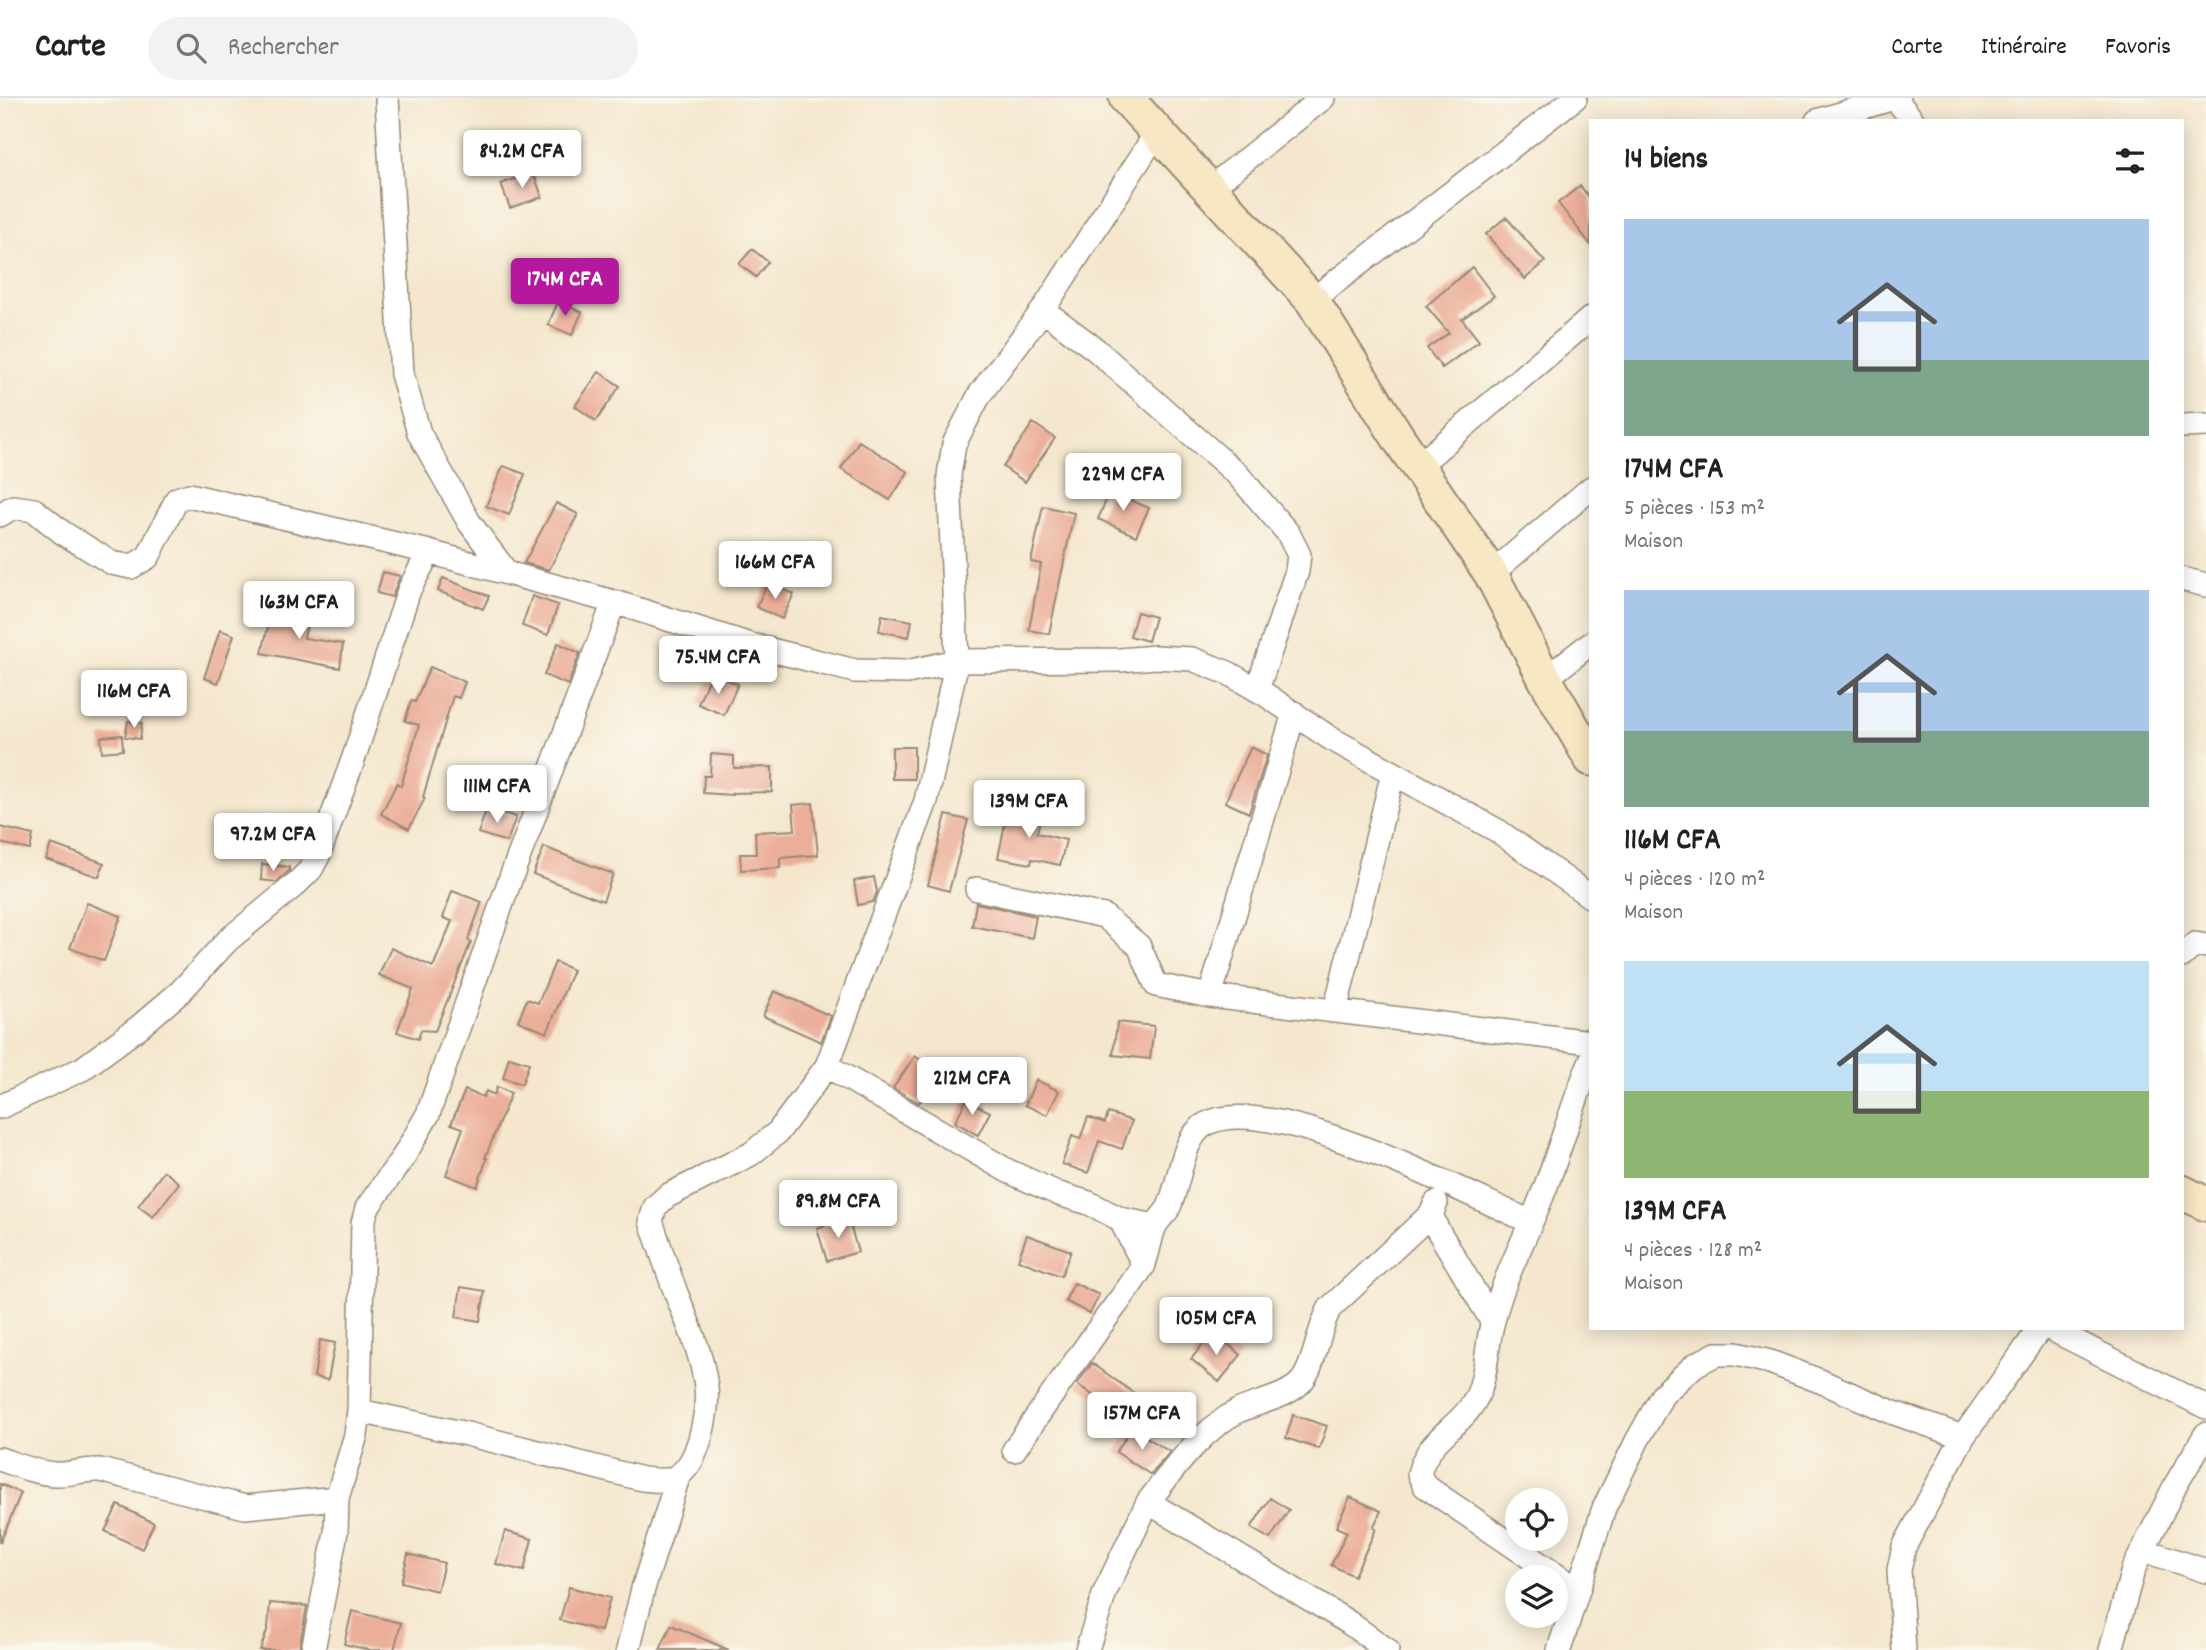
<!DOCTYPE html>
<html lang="fr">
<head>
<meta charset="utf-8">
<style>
	body { margin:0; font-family:Dekko,sans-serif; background:#f2f2f2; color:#222; height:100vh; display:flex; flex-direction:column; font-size:26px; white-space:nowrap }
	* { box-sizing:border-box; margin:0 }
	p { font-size:23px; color:#767676 }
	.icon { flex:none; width:38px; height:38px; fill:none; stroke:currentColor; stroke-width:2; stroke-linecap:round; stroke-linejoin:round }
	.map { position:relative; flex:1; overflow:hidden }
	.side { position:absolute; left:1589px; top:21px; width:595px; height:1211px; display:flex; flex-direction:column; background:#fff; border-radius:0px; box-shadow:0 4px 18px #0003 }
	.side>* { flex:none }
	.tools { position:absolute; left:1505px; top:1390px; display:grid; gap:14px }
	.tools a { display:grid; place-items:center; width:63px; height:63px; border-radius:50%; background:#fff; box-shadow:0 4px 18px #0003; font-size:35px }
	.price { position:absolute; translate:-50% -60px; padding:0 16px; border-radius:7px; background:#fff; color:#222; font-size:23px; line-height:46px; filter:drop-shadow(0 2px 4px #0008) }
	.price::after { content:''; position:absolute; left:50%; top:42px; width:21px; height:16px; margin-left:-10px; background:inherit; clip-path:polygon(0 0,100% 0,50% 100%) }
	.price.active { background:#b5179e; color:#fff }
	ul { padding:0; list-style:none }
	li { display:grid; align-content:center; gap:14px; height:371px; padding:0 35px }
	li span { display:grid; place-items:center; height:217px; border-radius:0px; color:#555 }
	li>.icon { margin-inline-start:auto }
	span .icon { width:126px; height:126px; fill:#fffc; stroke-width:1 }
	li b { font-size:30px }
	h2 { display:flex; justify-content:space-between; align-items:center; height:84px; padding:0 35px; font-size:30px }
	header { display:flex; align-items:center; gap:42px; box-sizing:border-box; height:98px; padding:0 35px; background:#fff; border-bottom:2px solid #e0e0e0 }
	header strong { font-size:33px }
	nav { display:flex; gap:38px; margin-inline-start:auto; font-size:24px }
	.search { width:490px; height:63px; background:#f2f2f2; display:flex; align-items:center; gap:18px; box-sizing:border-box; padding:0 24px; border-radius:38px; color:#767676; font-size:26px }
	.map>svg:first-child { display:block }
</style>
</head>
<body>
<header>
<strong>Carte</strong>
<div class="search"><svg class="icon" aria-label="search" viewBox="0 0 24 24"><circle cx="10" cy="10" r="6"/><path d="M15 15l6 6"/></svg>Rechercher</div>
<nav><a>Carte</a><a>Itinéraire</a><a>Favoris</a></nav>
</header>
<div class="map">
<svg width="2206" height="1552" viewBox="0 0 2206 1552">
	<rect width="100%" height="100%" fill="#fbf7ec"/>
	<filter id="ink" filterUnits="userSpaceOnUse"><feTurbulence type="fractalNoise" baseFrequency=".0143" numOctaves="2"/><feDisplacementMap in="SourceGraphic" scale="14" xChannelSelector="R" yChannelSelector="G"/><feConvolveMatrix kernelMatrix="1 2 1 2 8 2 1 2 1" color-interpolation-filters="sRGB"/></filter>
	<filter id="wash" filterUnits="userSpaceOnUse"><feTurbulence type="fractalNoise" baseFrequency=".00686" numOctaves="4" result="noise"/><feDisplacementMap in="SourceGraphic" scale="28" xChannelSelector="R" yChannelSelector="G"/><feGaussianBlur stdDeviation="1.57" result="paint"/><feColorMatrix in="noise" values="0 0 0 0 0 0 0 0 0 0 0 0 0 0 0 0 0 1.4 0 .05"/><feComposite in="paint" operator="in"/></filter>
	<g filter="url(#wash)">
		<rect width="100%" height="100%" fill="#f4e7ce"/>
		<g id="blocks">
			<!-- building -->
			<path fill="#ebae99" d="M533 74 542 99 510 110 501 86Z
				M1580 88 1591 101V147L1558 105Z
				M1506 119 1545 164 1525 181 1486 136Z
				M752 151 768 164 756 179 739 166Z
				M1472 169 1494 198 1462 221 1479 243 1442 270 1427 250 1449 235 1426 208Z
				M558 204 582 214 572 237 548 227Z
				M599 274 620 288 596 323 575 308Z
				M1033 325 1055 340 1025 384 1003 369Z
				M859 343 908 374 890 402 841 371Z
				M503 368 525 376 509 417 486 408Z
				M1110 393 1149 410 1136 438 1098 421Z
				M556 405 578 416 549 472 524 465Z
				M1043 408 1074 415 1049 536 1029 532 1041 466 1031 464Z
				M383 474 400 478 392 499 377 495Z
				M443 480 489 498 483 511 438 493Z
				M768 485 794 496 782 521 756 509Z
				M532 498 558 507 548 537 522 528Z
				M284 504 298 507 296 519 308 522 304 540 343 546 340 570 262 555 270 520 281 519Z
				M1137 514 1155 519 1148 543 1130 538Z
				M882 517 912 523 909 539 879 533Z
				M220 532 234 537 218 585 204 580Z
				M558 545 580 555 568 587 544 577Z
				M430 569 465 584 459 600 453 598 423 699 425 700 409 731 381 716 397 685 401 688 419 627 405 623 411 603 415 604Z
				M723 580 738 586 724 617 698 606 708 582 720 587Z
				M128 623 142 625 140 641 125 639Z
				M122 637 123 652 102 654 101 639Z
				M892 649H914V681H892Z
				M1251 649 1267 657 1249 715 1225 704Z
				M711 656 734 658V670L772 669V694L732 695V697L703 695 704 678H710Z
				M813 705 818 757 780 760V770L741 772 740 756H756L755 734 795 732 793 707Z
				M487 710 516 719 507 744 478 735Z
				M1008 711 1041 717 1037 735 1066 742 1060 767 1032 761 1031 766 998 760Z
				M946 717 968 722 949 793 928 787Z
				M0 729 33 737 30 752 0 745Z
				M51 746 104 765 99 779 46 761Z
				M544 749 613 776 603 803 533 776Z
				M262 766 289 769V773L277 784 261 782Z
				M874 779 877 794 873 804 858 807 854 783Z
				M452 793 482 804 468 842 471 844 435 933 421 932 418 941 397 934 413 891 379 877 391 850 433 869 452 823 443 820Z
				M87 805 121 818 104 863 70 850Z
				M976 805 1036 818 1032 840 972 828Z
				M555 864 573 872 547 935 518 923 527 901 538 905Z
				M774 893 831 918 821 944 763 918Z
				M1117 924 1154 928 1150 961 1113 957Z
				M915 958 940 976 919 1005 893 990Z
				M509 959 529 965 522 986 503 980Z
				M1036 982 1059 993 1047 1017 1025 1007Z
				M497 989 511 995 485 1060H487L477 1089 446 1077 463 1030 451 1026 465 992 483 999 486 993 494 997Z
				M966 1002 990 1014 978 1037 955 1024Z
				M1108 1015 1132 1023 1122 1051 1099 1043 1088 1075 1062 1066 1072 1038 1080 1041 1088 1019 1105 1025Z
				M164 1073 179 1085 153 1119 138 1108Z
				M848 1120 858 1154 827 1163 817 1130Z
				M1027 1137 1071 1153 1061 1178 1018 1162Z
				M1074 1185 1099 1197 1090 1216 1065 1203Z
				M461 1189 485 1193 480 1223 456 1219Z
				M1213 1234 1241 1257 1219 1284 1191 1261Z
				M320 1242 335 1245 328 1282 314 1279Z
				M1092 1265 1143 1302 1128 1322 1077 1286Z
				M1293 1317 1327 1328 1319 1351 1286 1340Z
				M1132 1330 1170 1354 1151 1377 1116 1354Z
				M0 1386 21 1395 0 1445Z
				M1350 1399 1381 1413 1373 1430 1376 1431 1354 1478 1331 1467 1347 1434 1336 1429Z
				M1270 1400 1289 1412 1270 1441 1251 1430Z
				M118 1407 154 1425 142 1451 105 1433Z
				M505 1433 532 1441 524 1473 496 1466Z
				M408 1456 444 1465 437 1493 401 1484Z
				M569 1489 610 1500 601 1533 560 1522Z
				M270 1505 307 1508 299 1552H260L268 1530Z
				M352 1513 401 1525 394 1552H369L344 1546Z
				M671 1527 729 1552H660Z"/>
		</g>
	</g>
	<g filter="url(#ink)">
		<use href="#blocks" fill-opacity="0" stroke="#988876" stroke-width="2"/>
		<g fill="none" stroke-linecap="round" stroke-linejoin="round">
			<!-- street casing -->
			<g stroke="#988876" stroke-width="26">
				<path id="street" d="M387 0 402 276 419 335 469 424 507 475
					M1895 0 1913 23
					M1817 23 1894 0
					M1209 91 1323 0
					M1312 202 1575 0
					M1043 212 1095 251 1238 377 1288 435 1299 457 1297 473 1257 592
					M2182 328 2206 327
					M1418 368 1591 220
					M0 417 13 409 34 412 63 435 112 465 131 469 148 459 177 401 189 397 429 454 614 504 747 546 855 573 907 574 957 563 1120 562 1155 559 1192 561 1228 575 1263 595 1330 640 1498 733 1591 799
					M1491 476 1591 390
					M2182 481 2206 487
					M1545 581 1591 545
					M977 791 1104 818 1139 848 1156 887 1210 898 1591 944
					M2182 858 2195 846 2206 848
					M1210 898 1294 615
					M1335 913 1393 675
					M0 1009 82 971 139 929 180 894 228 842 295 787 311 771 318 758 353 662 409 492 429 454
					M1436 1105 1431 1116 1436 1129 1492 1223
					M1120 1121 1144 1167
					M1155 1128 1120 1121 1089 1105 1059 1096 1008 1073 827 968 926 703 957 563 949 378 954 346 980 296 1043 212 1157 34
					M2049 1230 2206 1309
					M359 1313 467 1336 642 1381C655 1382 668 1385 679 1377 701 1361 710 1307 705 1282 700 1251 687 1223 676 1195 667 1171 659 1147 651 1123L655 1109 667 1098 751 1056 778 1034 827 968
					M1014 1352C1042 1311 1071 1270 1099 1230 1113 1210 1130 1190 1142 1169 1149 1157 1149 1141 1155 1128 1158 1122 1164 1117 1168 1111 1180 1087 1181 1039 1206 1026 1268 992 1467 1096 1531 1124
					M0 1361C17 1367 36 1375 55 1376 70 1377 84 1371 100 1372L245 1409 337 1400
					M2143 1452 2206 1473
					M1578 1492 1425 1388 1419 1376C1429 1336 1464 1329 1478 1296 1488 1272 1486 1247 1493 1223 1503 1181 1524 1143 1540 1103 1559 1057 1571 1009 1591 962
					M313 1552 336 1434 337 1400 356 1337 359 1313 363 1125 367 1110 404 1058 428 1016 510 782 614 504
					M628 1552 643 1491 678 1379
					M1087 1552 1105 1494 1148 1404
					M1387 1552 1348 1524 1148 1404C1173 1372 1201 1332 1238 1313 1257 1304 1286 1300 1301 1284 1315 1269 1318 1230 1330 1210L1431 1116
					M1559 1552 1604 1410 1637 1343 1663 1296 1695 1267 1716 1256H1736L1770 1264 1820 1283 1894 1315 1963 1339
					M1904 1552 1899 1472 1904 1449 1963 1339 2040 1230
					M2111 1552 2133 1472 2176 1386 2206 1336"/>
			</g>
			<!-- secondary casing -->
			<g stroke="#988876" stroke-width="37">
				<path id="secondary" d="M1126 0 1312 202 1399 341 1491 476 1545 581 1591 661
					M2182 1094 2206 1106"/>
			</g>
			<!-- street -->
			<use href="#street" stroke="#fff" stroke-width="23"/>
			<!-- secondary -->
			<use href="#secondary" stroke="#f8e7c3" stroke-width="33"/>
		</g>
	</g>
</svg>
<div class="tools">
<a><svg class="icon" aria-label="locate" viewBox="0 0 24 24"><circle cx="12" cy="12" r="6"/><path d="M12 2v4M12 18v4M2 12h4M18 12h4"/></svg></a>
<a><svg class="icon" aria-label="layers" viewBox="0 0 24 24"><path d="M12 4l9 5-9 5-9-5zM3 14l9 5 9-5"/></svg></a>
</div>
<b class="price" style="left:522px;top:92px">84.2M CFA</b>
<b class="price active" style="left:565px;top:220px">174M CFA</b>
<b class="price" style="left:1123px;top:415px">229M CFA</b>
<b class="price" style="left:775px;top:503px">166M CFA</b>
<b class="price" style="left:299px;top:543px">163M CFA</b>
<b class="price" style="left:718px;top:598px">75.4M CFA</b>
<b class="price" style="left:134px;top:632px">116M CFA</b>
<b class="price" style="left:497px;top:727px">111M CFA</b>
<b class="price" style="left:1029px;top:742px">139M CFA</b>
<b class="price" style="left:273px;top:775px">97.2M CFA</b>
<b class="price" style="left:972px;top:1019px">212M CFA</b>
<b class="price" style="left:838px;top:1142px">89.8M CFA</b>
<b class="price" style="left:1216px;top:1259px">105M CFA</b>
<b class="price" style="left:1142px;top:1354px">157M CFA</b>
<section class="side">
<h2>14 biens<svg class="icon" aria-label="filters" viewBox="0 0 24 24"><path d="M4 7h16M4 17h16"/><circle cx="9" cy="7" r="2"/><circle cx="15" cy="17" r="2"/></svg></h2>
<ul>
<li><span style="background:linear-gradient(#a9c7e8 65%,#7fa58c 0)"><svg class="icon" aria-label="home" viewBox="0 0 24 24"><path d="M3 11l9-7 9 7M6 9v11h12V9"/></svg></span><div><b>174M CFA</b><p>5 pièces · 153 m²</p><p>Maison</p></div></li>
<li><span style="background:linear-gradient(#a9c7e8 65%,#7fa58c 0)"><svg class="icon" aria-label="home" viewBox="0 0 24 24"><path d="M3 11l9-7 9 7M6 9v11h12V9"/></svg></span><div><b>116M CFA</b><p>4 pièces · 120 m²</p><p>Maison</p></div></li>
<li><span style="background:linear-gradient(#bfe0f5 60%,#8fb573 0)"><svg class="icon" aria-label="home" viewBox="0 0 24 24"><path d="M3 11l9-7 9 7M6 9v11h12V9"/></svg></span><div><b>139M CFA</b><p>4 pièces · 128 m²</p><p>Maison</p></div></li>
</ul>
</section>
</div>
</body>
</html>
